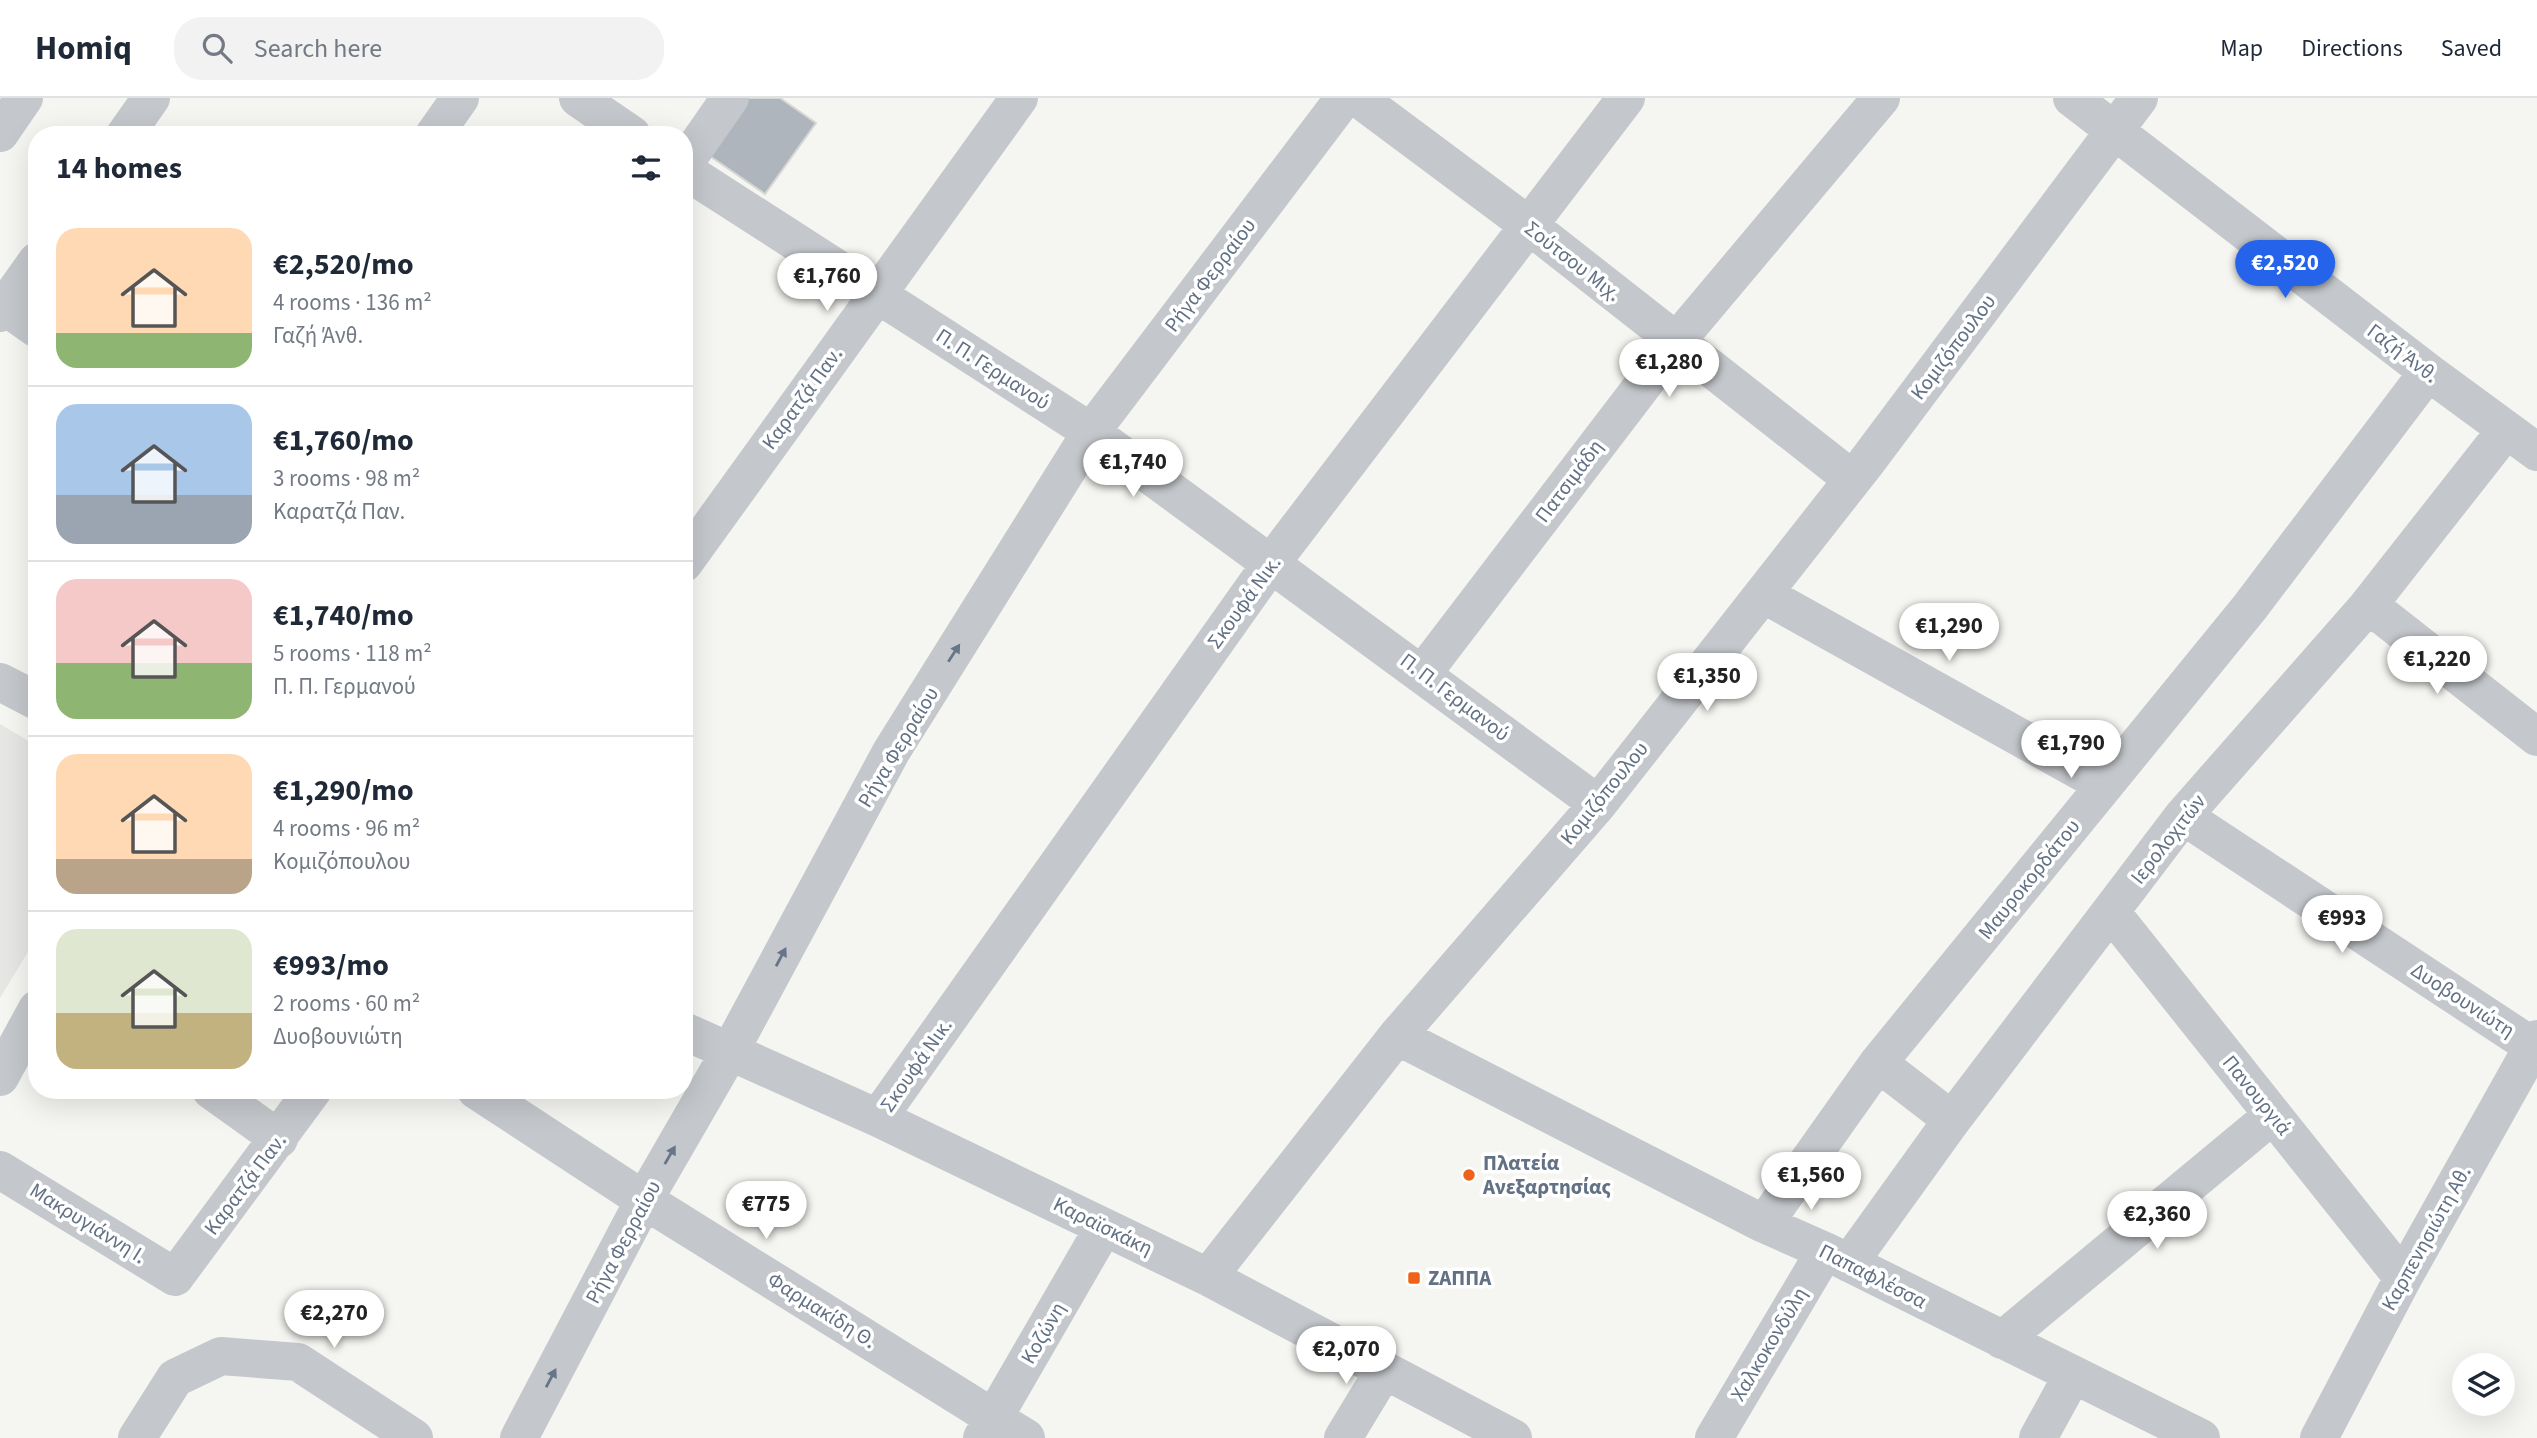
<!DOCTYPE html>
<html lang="en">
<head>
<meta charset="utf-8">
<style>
	body { margin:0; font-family:"Source Sans 3",sans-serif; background:#f2f2f3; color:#1f2937; height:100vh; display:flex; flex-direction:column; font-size:26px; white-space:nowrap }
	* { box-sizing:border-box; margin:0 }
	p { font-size:23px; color:#747a83 }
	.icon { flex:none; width:38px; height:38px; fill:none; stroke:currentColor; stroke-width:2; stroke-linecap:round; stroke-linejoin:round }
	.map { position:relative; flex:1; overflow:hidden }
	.side { position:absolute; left:28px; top:28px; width:665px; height:973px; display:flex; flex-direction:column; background:#fff; border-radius:28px; box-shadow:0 7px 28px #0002 }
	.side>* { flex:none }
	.tools { position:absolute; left:2452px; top:1255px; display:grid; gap:14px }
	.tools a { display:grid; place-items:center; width:63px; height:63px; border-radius:50%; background:#fff; box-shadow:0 7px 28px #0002; font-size:35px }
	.price { position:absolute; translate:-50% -60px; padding:0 16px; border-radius:24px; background:#fff; color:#222; font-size:23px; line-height:46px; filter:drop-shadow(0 2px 4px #0008) }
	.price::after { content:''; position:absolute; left:50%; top:42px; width:21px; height:16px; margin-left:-10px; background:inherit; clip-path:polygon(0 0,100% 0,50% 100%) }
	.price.selected { background:#2563eb; color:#fff }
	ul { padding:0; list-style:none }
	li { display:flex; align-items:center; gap:21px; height:175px; padding:0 28px }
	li+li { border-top:2px solid #e0e1e3 }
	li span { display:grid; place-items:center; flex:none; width:196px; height:140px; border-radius:21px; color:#555 }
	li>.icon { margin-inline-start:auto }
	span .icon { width:84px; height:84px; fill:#fffc; stroke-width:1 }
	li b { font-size:30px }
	h2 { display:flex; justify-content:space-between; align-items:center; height:84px; padding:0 28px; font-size:30px }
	header { display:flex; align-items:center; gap:42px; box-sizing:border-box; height:98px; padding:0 35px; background:#fff; border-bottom:2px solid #e0e1e3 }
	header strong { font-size:33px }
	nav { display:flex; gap:38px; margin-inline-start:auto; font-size:24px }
	.search { width:490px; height:63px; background:#f2f2f3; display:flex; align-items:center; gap:18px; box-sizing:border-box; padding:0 24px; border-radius:28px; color:#747a83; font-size:26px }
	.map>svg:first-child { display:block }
</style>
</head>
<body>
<header>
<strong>Homiq</strong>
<div class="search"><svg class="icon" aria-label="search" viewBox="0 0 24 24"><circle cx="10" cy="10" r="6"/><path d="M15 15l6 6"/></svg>Search here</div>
<nav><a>Map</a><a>Directions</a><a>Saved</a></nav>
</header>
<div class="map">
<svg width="2537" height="1340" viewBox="0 0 2537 1340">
	<rect width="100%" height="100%" fill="#f5f6f1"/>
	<!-- built -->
	<path fill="#e6e6e5" d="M0 626 37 648V839L0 900Z"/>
	<!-- building -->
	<path fill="#afb5bc" stroke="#d6d7d4" stroke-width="2" d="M738 0H780L816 25 765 96 701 52Z"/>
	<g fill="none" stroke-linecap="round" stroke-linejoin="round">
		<!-- street -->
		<path stroke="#c4c7cb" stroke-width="38" d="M578 0 632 37
			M1358 0 1527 126 1852 381
			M2072 0 2428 274 2537 354
			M0 35 24 0
			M125 37 151 0
			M434 37 460 0
			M684 66 730 0
			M684 72 1091 334 1598 706
			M0 205 37 231
			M0 215 37 163
			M684 465 1019 0
			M1763 496 2105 687
			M2366 510 2384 519 2537 639
			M1423 575 1675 245 1881 0
			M0 584 37 603
			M2183 718 2532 948
			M2111 814 2403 1180
			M684 933 878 1020 1208 1179 1513 1340
			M1397 938 1764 1126 1825 1153 2201 1340
			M1878 965 1952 1022
			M0 979 37 911
			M211 992 279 1041
			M476 992 644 1102 1026 1340
			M878 1020 1272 464 1626 0
			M0 1072 175 1179 313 992
			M1764 1126 1878 965 2250 509 2428 274
			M1849 1165 1952 1022 2183 718 2366 510 2506 332
			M1208 1179 1397 938 1598 706 1865 366 2139 0
			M2002 1242 2273 1017
			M137 1340 175 1280 221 1258 298 1264 414 1340
			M519 1340 644 1102 729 955 891 654 1091 334 1344 0
			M982 1340 1104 1129
			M1343 1340 1383 1274
			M1714 1340 1825 1153
			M2038 1340 2072 1278
			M2319 1340 2403 1180 2537 941"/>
	</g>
	<!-- one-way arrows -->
	<defs><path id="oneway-solid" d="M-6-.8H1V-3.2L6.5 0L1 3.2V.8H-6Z" transform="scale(1.75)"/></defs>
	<g fill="#677588">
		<use href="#oneway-solid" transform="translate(954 555) rotate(-57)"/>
		<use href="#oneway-solid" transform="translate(781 859) rotate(-62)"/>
		<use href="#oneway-solid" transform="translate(670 1057) rotate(-60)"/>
		<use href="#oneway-solid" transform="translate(551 1280) rotate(-62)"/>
	</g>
	<!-- markers -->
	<g fill="#ee6319" stroke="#fff" stroke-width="2.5">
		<circle cx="1469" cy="1077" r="7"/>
		<rect x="1407" y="1173" width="14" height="14" rx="3.5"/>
	</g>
	<g text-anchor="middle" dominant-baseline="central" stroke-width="7" stroke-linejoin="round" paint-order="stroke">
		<!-- street labels -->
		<g font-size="21" fill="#627184" stroke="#fff">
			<text transform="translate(1573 163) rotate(38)">Σούτσου Μιχ.</text>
			<text transform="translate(1210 177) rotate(-53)">Ρήγα Φερραίου</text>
			<text transform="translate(1953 249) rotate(-53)">Κομιζόπουλου</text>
			<text transform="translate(2403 255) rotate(37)">Γαζή Άνθ.</text>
			<text transform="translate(993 271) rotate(33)">Π. Π. Γερμανού</text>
			<text transform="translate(802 300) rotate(-54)">Καρατζά Παν.</text>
			<text transform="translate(1569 383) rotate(-53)">Πατσιμάδη</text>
			<text transform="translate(1244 504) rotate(-54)">Σκουφά Νικ.</text>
			<text transform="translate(1455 599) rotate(37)">Π. Π. Γερμανού</text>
			<text transform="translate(898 649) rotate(-59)">Ρήγα Φερραίου</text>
			<text transform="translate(1604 695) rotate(-51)">Κομιζόπουλου</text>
			<text transform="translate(2168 741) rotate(-52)">Ιερολοχιτών</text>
			<text transform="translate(2029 781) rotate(-51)">Μαυροκορδάτου</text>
			<text transform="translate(2463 902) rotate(33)">Δυοβουνιώτη</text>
			<text transform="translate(916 967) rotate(-55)">Σκουφά Νικ.</text>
			<text transform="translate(2257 997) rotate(51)">Πανουργιά</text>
			<text transform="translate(245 1086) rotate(-53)">Καρατζά Παν.</text>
			<text transform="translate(88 1125) rotate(32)">Μακρυγιάννη Ι.</text>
			<text transform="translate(1103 1128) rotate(26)">Καραϊσκάκη</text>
			<text transform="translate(2426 1140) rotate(-61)">Καρπενησιώτη Αθ.</text>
			<text transform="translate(623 1144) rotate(-62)">Ρήγα Φερραίου</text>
			<text transform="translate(1873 1178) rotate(27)">Παπαφλέσσα</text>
			<text transform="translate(822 1212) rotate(32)">Φαρμακίδη Θ.</text>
			<text transform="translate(1043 1235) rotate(-60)">Κοζώνη</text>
			<text transform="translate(1769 1246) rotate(-59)">Χαλκοκονδύλη</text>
		</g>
		<!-- poi labels -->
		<g font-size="21" font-weight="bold" fill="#627184" stroke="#fff" text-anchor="start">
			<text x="1483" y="1065">Πλατεία<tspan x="1483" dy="24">Ανεξαρτησίας</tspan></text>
			<text x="1428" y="1180">ΖΑΠΠΑ</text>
		</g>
	</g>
</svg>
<div class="tools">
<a><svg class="icon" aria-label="layers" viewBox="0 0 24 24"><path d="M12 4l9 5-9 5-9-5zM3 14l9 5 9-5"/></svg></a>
</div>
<b class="price selected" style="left:2285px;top:202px">€2,520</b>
<b class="price" style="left:827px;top:215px">€1,760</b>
<b class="price" style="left:1669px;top:301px">€1,280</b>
<b class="price" style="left:1133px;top:401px">€1,740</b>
<b class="price" style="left:1949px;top:565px">€1,290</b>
<b class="price" style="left:2437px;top:598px">€1,220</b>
<b class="price" style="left:1707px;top:615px">€1,350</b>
<b class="price" style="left:2071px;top:682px">€1,790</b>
<b class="price" style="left:2342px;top:857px">€993</b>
<b class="price" style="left:1811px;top:1114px">€1,560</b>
<b class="price" style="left:766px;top:1143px">€775</b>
<b class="price" style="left:2157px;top:1153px">€2,360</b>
<b class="price" style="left:334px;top:1252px">€2,270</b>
<b class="price" style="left:1346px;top:1288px">€2,070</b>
<section class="side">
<h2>14 homes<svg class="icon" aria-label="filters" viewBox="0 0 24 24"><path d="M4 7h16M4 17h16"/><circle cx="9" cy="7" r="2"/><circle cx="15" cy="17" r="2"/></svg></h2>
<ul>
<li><span style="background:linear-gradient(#ffd9b3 75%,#8fb573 0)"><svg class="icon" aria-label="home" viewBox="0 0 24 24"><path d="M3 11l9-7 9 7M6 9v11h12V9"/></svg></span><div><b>€2,520/mo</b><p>4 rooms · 136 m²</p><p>Γαζή Άνθ.</p></div></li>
<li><span style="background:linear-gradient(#a9c7e8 65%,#9aa5b1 0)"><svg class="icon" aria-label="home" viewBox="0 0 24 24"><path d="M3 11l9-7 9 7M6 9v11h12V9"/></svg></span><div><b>€1,760/mo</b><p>3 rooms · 98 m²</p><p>Καρατζά Παν.</p></div></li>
<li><span style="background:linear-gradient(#f6c9c9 60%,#8fb573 0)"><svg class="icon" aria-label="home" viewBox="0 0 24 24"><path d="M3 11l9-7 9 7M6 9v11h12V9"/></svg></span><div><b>€1,740/mo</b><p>5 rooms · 118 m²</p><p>Π. Π. Γερμανού</p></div></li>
<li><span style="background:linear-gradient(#ffd9b3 75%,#b9a48a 0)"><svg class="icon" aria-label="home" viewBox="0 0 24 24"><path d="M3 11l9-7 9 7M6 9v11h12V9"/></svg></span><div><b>€1,290/mo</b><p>4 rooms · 96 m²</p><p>Κομιζόπουλου</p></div></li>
<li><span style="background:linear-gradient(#dfe7d0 60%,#c2b280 0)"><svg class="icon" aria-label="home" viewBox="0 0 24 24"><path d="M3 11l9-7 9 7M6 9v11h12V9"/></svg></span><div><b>€993/mo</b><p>2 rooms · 60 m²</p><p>Δυοβουνιώτη</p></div></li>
</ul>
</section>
</div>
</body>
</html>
